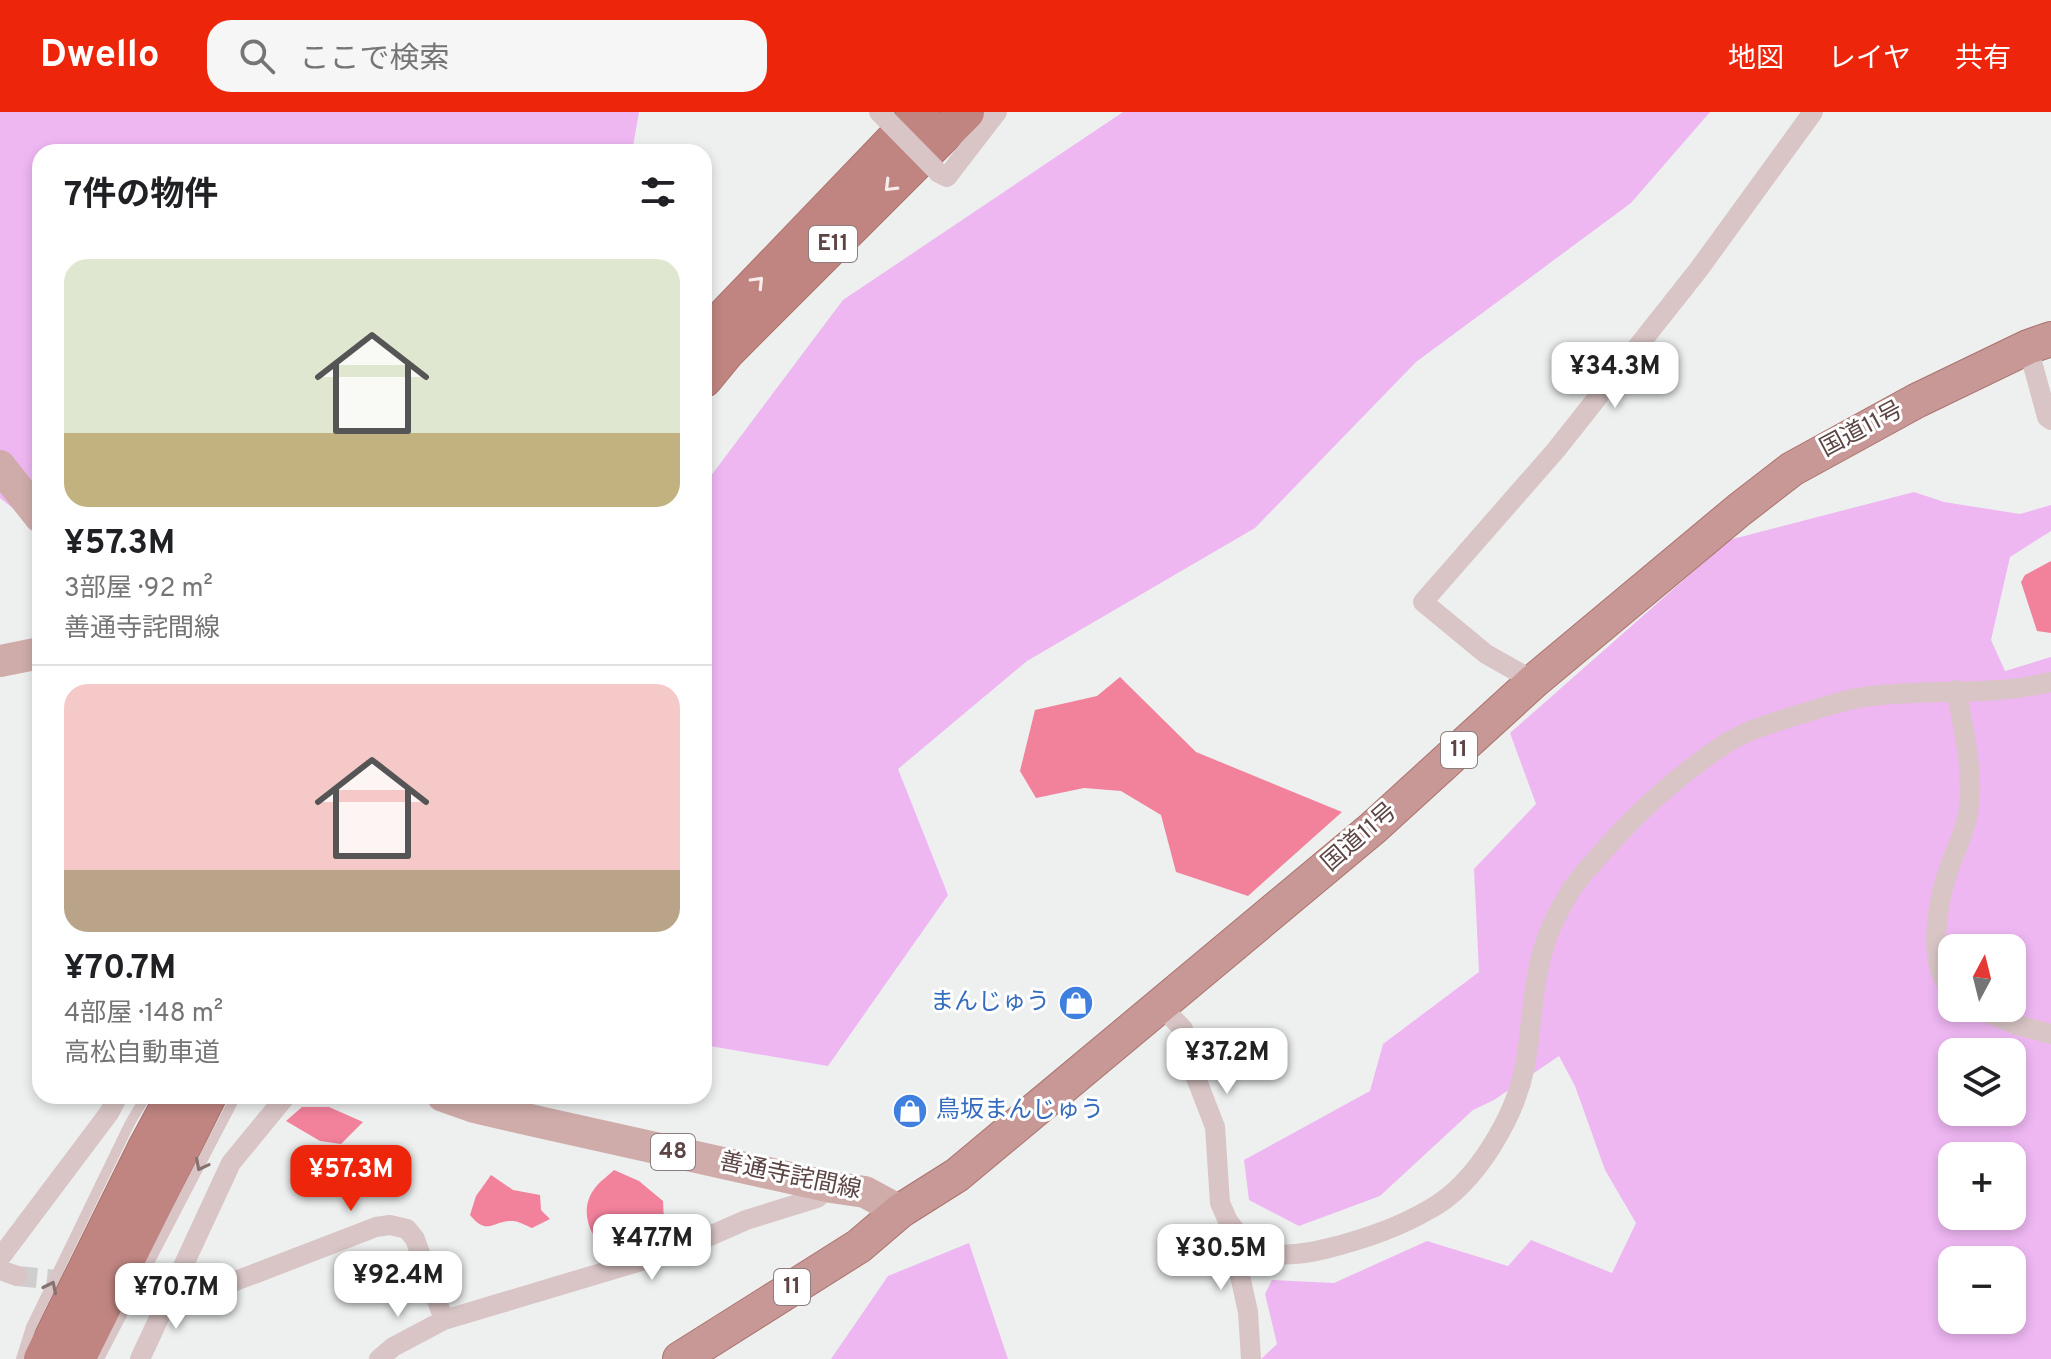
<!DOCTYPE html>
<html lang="ja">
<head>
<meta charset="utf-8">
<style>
	body { margin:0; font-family:Overpass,"Noto Sans JP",sans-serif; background:#f6f6f6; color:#202124; height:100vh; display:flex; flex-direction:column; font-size:30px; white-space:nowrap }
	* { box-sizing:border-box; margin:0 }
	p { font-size:26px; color:#757577 }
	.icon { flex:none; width:44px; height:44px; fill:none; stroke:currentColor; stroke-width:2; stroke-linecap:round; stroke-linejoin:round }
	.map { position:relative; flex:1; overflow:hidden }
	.side { position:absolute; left:32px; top:32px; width:680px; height:960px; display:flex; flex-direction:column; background:#fff; border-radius:24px; box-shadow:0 4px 12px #0003 }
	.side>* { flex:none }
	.needle { width:52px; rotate:7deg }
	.controls { position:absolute; left:1938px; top:822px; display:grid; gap:16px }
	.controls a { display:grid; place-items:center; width:88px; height:88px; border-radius:16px; background:#fff; box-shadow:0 4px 12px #0003; font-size:40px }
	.price { position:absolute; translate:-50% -68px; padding:0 18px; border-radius:16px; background:#fff; color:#222; font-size:26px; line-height:52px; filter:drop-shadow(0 2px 4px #0008) }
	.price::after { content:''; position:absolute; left:50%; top:48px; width:24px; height:18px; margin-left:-12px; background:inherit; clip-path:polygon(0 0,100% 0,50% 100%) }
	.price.current { background:#ec250b; color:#fff }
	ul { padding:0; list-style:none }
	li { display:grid; align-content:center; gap:16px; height:424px; padding:0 32px }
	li+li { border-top:2px solid #e0e0e0 }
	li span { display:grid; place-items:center; height:248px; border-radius:24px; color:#555 }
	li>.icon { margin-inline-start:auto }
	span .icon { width:144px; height:144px; fill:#fffc; stroke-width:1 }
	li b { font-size:34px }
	h2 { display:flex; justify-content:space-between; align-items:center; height:96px; padding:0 32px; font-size:34px }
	header { display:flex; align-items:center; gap:48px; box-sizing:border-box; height:112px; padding:0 40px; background:#ec250b; color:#fff }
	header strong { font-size:38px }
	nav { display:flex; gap:44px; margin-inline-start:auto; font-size:28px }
	.search { width:560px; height:72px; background:#f6f6f6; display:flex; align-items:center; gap:20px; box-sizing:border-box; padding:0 28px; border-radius:24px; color:#757577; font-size:30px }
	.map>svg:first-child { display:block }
</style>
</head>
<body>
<header>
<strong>Dwello</strong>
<div class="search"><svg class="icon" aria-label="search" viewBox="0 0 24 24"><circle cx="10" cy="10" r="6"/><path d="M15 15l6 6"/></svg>ここで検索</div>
<nav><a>地図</a><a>レイヤ</a><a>共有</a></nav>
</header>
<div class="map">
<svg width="2051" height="1247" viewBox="0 0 2051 1247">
	<rect width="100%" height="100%" fill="#edf0ef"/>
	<!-- green -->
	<path fill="#eeb7f2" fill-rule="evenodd" d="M0 0H639L632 40H40V418L0 386Z
		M1123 0H1710L1631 91 1416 250 1255 416 1027 549 898 657 948 783 828 954 704 933V373L843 188Z
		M1914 380 1944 390 2020 402 2051 393V419L2010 445 1991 528 2005 559 2051 545V1247H1261L1277 1232 1265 1182 1272 1168 1334 1171 1427 1129 1508 1154 1531 1128 1612 1161 1636 1111 1605 1058 1575 974 1559 944 1494 988 1473 998 1380 1084 1299 1114 1249 1088 1244 1048 1370 979 1383 932 1479 860 1474 757 1536 692 1510 621 1729 428ZM1952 836H2012V896H1952ZM1952 940H2012V1000H1952ZM1952 1044H2012V1104H1952ZM1952 1148H2012V1208H1952Z
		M969 1131 1008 1247H831L888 1164Z"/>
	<!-- water -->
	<path fill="#f2819c" d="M2051 449V521L2037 519 2021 470 2025 463Z
		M1120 565 1196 640 1342 700 1248 784 1176 760 1161 703 1121 679 1084 676 1036 686 1020 659 1035 598 1097 584Z
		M302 995H329L363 1010 341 1032 320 1029 286 1009Z
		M614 1058 639 1069 663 1089 664 1109C650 1130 630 1135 606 1138 588 1123 579 1096 595 1076 600 1069 608 1064 614 1058Z
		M491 1063 513 1078 540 1083 541 1098 550 1107 532 1116C527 1114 518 1109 513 1109 493 1108 488 1125 470 1103L476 1084Z"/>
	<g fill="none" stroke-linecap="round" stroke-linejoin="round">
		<!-- minor-tunnel -->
		<path stroke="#d0cecd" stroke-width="20" stroke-dasharray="20 10" stroke-linecap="butt" d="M17 1164 160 1178"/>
		<!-- trunk casing -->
		<g stroke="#ac716c" stroke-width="36">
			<path id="trunk" d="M680 1247 859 1134 900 1099 957 1063 1373 716 1534 569 1739 398 1792 357 1916 289 2028 235 2051 227"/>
		</g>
		<!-- motorway casing -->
		<g stroke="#ac716c" stroke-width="38">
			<path id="motorway" d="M704 226 921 0
				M704 267 727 239 966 0
				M42 1247 146 1036 174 984
				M77 1247 208 984"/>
		</g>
		<!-- service -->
		<path stroke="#d9c5c5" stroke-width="10" d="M21 1247 31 1215 130 1011 146 984
			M99 1247 236 984"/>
		<!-- minor -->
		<path stroke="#d9c5c5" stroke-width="20" d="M939 61 947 65 997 0
			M2028 235 2047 305 2051 308
			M1534 569 1486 542 1423 490 1556 338 1699 157 1813 0
			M1952 878C1925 852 1938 786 1950 754 1956 737 1965 720 1968 701 1974 661 1964 618 1956 578
			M1161 894 1183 917 1191 953 1215 1015 1220 1091 1228 1109 1248 1200 1251 1247
			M1977 896 2017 913 2051 922
			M1228 1109C1255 1148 1286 1147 1329 1136 1365 1127 1398 1116 1430 1097 1476 1072 1515 1005 1525 954 1532 915 1532 873 1544 835 1550 814 1561 794 1573 775 1581 764 1591 753 1600 743 1636 701 1676 665 1722 634 1744 619 1769 612 1794 604 1817 598 1841 588 1864 585 1926 576 1990 585 2051 570
			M0 1146 109 1001 118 984
			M0 1158 17 1164
			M160 1178 174 1174 220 1175 376 1115 390 1113 407 1117 415 1127 444 1208
			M140 1247 231 1051 286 984
			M379 1247 393 1235 444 1208 678 1138 746 1108 817 1086 831 1075"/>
		<!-- primary -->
		<path stroke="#cfacaa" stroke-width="32" d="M0 354 40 405
			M0 549 40 541
			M443 984 474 995 548 1012 831 1075 865 1080 900 1099"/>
		<!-- trunk -->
		<use href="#trunk" stroke="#c89896" stroke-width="34"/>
		<!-- motorway -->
		<use href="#motorway" stroke="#c08581" stroke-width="36"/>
		<!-- minor-bridge -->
		<path stroke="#d9c5c5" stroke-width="20" d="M879 0 939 61"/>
	</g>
	<!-- one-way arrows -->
	<defs><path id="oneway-chevron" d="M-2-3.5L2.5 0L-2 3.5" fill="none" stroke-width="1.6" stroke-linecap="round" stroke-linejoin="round" transform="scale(2)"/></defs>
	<g stroke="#f6edec">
		<use href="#oneway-chevron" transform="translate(890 74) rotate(135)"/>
		<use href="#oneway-chevron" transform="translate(758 170) rotate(-46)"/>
	</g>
	<g stroke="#887271">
		<use href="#oneway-chevron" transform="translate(201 1053) rotate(117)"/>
		<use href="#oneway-chevron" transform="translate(51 1175) rotate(-64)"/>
	</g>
	<!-- icons -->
	<defs>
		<g id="shop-disc" transform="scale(1.8)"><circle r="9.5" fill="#3f7fe0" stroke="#fff"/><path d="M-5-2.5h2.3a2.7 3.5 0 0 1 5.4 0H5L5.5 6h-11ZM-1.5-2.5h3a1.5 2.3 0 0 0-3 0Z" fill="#fff"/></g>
	</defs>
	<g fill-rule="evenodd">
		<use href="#shop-disc" x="1076" y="891"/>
		<use href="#shop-disc" x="910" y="999"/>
	</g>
	<g text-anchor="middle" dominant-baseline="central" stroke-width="6" stroke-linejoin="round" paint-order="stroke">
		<!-- shield labels -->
		<g fill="#fff" stroke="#8d7d7c" stroke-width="2">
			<rect x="809" y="114" width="48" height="36" rx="6"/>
			<rect x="1441" y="620" width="36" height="36" rx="6"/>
			<rect x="651" y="1022" width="44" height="36" rx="6"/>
			<rect x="774" y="1157" width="36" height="36" rx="6"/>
		</g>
		<g font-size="22" font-weight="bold" fill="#5c4544">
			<text x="833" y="132">E11</text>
			<text x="1459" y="638">11</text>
			<text x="673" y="1040">48</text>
			<text x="792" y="1175">11</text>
		</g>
		<!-- street labels -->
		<g font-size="24" fill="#5c4544" stroke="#fff">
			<text transform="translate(1862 318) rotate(-28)">国道11号</text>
			<text transform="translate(1360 726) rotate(-41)">国道11号</text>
			<text transform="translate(790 1065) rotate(12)">善通寺詫間線</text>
		</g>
		<!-- shop labels -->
		<g font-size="24" fill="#366cbe" stroke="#fff" text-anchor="end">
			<text x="1050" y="891">まんじゅう</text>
			<text x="936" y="999" text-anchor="start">鳥坂まんじゅう</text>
		</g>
	</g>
</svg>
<div class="controls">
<a><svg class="needle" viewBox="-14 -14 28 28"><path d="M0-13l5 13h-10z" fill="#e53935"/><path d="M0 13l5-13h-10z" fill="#757577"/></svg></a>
<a><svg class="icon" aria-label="layers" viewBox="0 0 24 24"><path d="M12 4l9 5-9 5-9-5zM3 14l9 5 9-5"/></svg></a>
<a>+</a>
<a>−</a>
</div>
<b class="price" style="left:1615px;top:298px">¥34.3M</b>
<b class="price" style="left:1227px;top:984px">¥37.2M</b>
<b class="price current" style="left:351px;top:1101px">¥57.3M</b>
<b class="price" style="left:652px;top:1170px">¥47.7M</b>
<b class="price" style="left:1221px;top:1180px">¥30.5M</b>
<b class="price" style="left:398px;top:1207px">¥92.4M</b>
<b class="price" style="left:176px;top:1219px">¥70.7M</b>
<section class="side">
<h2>7件の物件<svg class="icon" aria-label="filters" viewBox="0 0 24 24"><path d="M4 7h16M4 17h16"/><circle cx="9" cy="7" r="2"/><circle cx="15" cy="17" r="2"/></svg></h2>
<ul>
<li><span style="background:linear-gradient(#dfe7d0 70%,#c2b280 0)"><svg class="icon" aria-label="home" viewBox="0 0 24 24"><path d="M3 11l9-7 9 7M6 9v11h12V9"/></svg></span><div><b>¥57.3M</b><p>3部屋 · 92 m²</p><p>善通寺詫間線</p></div></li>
<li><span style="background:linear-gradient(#f6c9c9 75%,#b9a48a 0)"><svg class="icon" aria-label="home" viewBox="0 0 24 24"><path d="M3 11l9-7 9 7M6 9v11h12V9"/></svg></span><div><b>¥70.7M</b><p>4部屋 · 148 m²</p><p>高松自動車道</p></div></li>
</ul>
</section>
</div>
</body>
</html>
